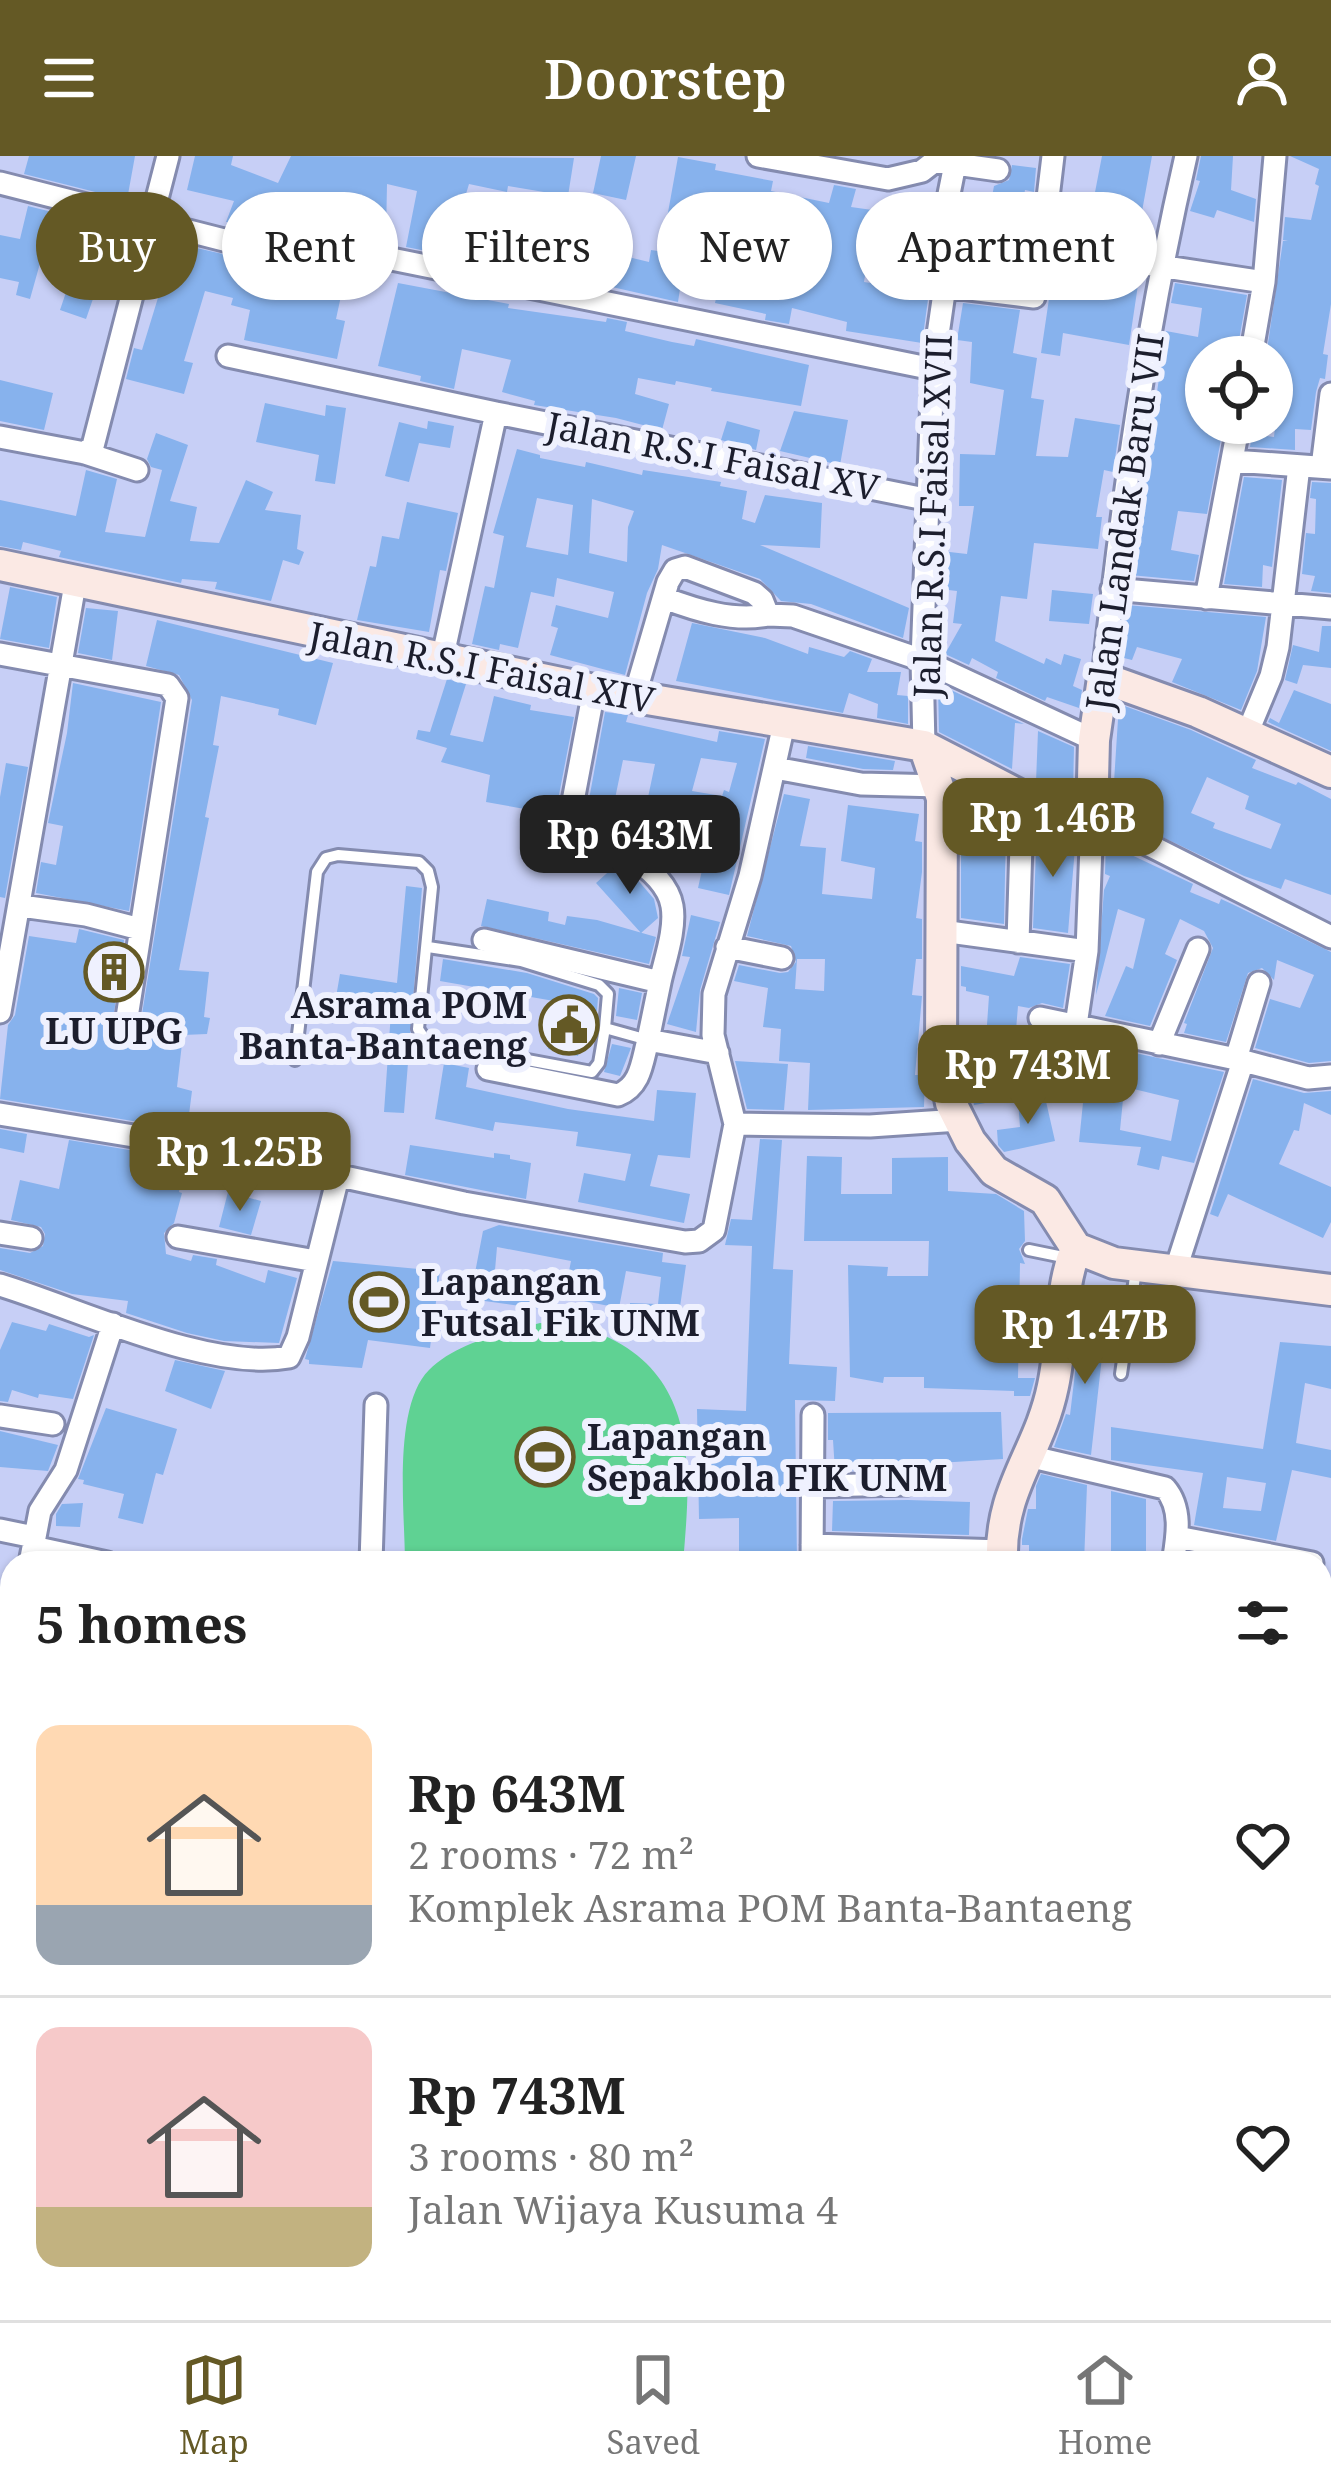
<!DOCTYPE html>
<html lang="en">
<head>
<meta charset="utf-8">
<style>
	body { margin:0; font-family:"Noto Serif",serif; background:#f2f2f2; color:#222; height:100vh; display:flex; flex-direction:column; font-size:45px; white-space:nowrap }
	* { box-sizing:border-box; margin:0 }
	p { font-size:39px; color:#767676 }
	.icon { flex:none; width:66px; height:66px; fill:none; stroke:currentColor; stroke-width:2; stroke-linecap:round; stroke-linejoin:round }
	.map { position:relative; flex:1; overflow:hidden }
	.details { position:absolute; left:0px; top:1395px; width:1332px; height:771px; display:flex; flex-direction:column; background:#fff; border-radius:36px 36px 0 0; box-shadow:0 3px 9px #0004 }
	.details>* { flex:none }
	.banner { position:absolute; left:36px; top:36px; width:1260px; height:108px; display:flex; gap:24px }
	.tools { position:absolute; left:1185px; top:180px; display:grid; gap:24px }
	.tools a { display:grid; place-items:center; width:108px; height:108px; border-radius:50%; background:#fff; box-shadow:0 3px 9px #0004; font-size:60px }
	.price { position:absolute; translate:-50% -102px; padding:0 27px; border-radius:24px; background:#645925; color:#fff; font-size:39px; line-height:78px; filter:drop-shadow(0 3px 6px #0008) }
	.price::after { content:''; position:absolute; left:50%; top:72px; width:36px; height:27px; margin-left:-18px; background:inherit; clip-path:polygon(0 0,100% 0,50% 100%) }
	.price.current { background:#222; color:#fff }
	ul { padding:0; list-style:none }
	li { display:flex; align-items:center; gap:36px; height:300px; padding:0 36px }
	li+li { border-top:3px solid #e0e0e0 }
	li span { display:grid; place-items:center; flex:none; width:336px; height:240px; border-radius:24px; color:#555 }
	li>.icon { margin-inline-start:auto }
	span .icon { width:144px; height:144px; fill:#fffc; stroke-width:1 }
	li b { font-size:51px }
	h2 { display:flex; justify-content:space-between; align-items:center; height:144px; padding:0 36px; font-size:51px }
	.tag { padding:0 42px; border-radius:54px; background:#fff; box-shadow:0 3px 9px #0004; font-size:42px; line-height:108px }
	.tag.current { background:#645925; color:#fff }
	header { display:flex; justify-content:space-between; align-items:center; height:156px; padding:0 36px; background:#645925; color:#fff; font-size:54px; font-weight:600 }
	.menu { display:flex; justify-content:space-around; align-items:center; height:168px; border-top:3px solid #e0e0e0; background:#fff; font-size:33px; color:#767676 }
	.menu a { display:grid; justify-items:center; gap:6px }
	.menu .current { color:#645925 }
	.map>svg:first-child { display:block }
</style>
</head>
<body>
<header><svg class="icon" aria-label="menu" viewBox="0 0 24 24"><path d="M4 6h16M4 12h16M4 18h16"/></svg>Doorstep<svg class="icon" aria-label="person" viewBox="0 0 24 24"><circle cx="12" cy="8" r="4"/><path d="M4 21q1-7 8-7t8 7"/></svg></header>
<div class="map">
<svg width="1331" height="2164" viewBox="0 0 1331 2164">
	<rect width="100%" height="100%" fill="#c7cff6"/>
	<!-- green -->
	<path fill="#5fd293" d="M540 1167C558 1169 579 1169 596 1176 700 1217 691 1314 683 1407H405C405 1358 392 1251 429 1214 457 1186 503 1177 540 1167Z"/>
	<!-- building -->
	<path fill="#87b2ed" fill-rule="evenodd" d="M29 0H135L127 44 24 18Z
		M195 0H233L231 9 278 27 291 0 574 2 568 40 508 30 507 36 469 28 460 58 488 65 477 105 406 91 417 35 387 28 386 80H354L295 68 263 52 257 67 226 66 234 45 187 34Z
		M601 0H636L626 44 593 37Z
		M1102 0H1152L1139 72 1150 74 1147 93 1094 85 1099 63 1090 62Z
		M1201 0H1233L1231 34 1256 43 1254 66 1217 54 1214 62 1190 55 1200 25 1196 24Z
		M1290 0H1331V148L1323 198 1328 199 1325 223 1320 222 1316 236 1311 274 1295 273V294L1250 291 1252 278 1274 281 1277 251 1272 250V201H1266L1283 85H1288L1283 84 1285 61 1311 64 1319 30 1315 28 1319 13Z
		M678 1 716 8 715 14 773 25 771 35 829 47 834 29 856 33 851 51 929 62 920 117 869 95 864 126 929 136 922 187 846 175 847 166 792 152 789 168 765 164 766 158 715 147 727 95 713 92 717 71 667 62Z
		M1012 9 1036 12 1034 36 1025 34 1012 102 1025 103 1022 124 989 120 993 80 985 78 994 30 1009 24Z
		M28 50 124 74 110 115 103 114 86 163 60 154 80 95 46 86 30 143 16 139 19 126 0 122V79L20 83Z
		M529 77 649 106 651 94 685 99 678 146 555 118V121L520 114Z
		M162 84 344 126 336 163 345 165 337 203 244 184 250 154 231 149 233 142 205 135 184 205 193 207 184 238 126 223 134 192 142 194 161 132 150 129Z
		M1054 109 1139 122 1129 189 1063 177 1060 200 1041 197Z
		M398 127 509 148 508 152 606 166 607 162 627 166 625 175 672 186 694 190 696 183 809 209 801 250 711 235 712 232 676 225 675 229 638 222 635 238 669 248 662 274 616 262 534 249 535 245 502 236 511 204 462 193 454 233 420 225 421 220 378 210Z
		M1175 127 1247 139 1236 201H1206V267H1224L1207 358 1178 355 1171 394 1199 399 1194 425 1130 419 1166 175 1198 181 1202 152 1171 147Z
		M963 147 1020 154 1013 197 1037 202 1031 242 1044 244 1036 300 1068 301 1075 262 1120 269 1113 316 1104 314 1096 361H1102L1098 393 1034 387 1027 443 1001 440 995 485 1044 508 1046 502 1061 509 1064 498 1081 503 1073 530 1082 534 1079 552 1047 541 1045 545 996 522 998 516 972 502 969 509 945 498 962 468 953 467 957 435 940 433 941 395 967 398 974 350H959L960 298 995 299 1004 234 970 227 972 186 957 184Z
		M0 224 53 237 44 274 0 265Z
		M265 247 325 260 326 249 346 252 335 328 315 325 319 299 256 286Z
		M794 255 848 264 840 309 780 295Z
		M428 265 454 270 450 292 419 287 409 326 385 320 399 266 427 273Z
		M727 265 760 274 756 294 721 284Z
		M156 277 188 289 170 345 197 351 190 385 219 387 246 324 273 336 265 354 301 359 297 393 304 396 299 409 283 404 271 445 215 433 217 426 182 423 181 427 59 401 61 395 23 386 21 394 0 390V344L76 360 86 314 117 323 105 376 145 381 162 314 151 311 147 303Z
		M517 293 540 299V302L585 311 586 306 642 319 643 314 721 326 720 330 747 335 742 363 755 367 765 339 822 347 820 392 760 389 909 452 903 482 811 448 781 445 760 423 662 389 658 413 647 437 625 519 550 499 558 472 551 470 556 449 608 462 614 436 557 422 554 441 531 436 518 492 500 488 499 494 472 488 485 430 494 432 504 380 493 377ZM537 342 573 349 568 399 526 391ZM592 343 634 355 628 371 627 406 589 397Z
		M1244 321 1282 324 1272 411 1263 409 1262 431 1224 428Z
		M1312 326 1331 327V437L1311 435 1315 420 1302 418 1306 377 1315 378 1316 343 1310 342Z
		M407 346 458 357 446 415 440 414 429 476 357 464 370 410 376 411 382 380 399 383Z
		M10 431 57 441 49 492 0 483Z
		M1052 434 1093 438 1089 468 1049 465Z
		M1126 449 1266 461 1257 515 1241 554 1172 526 1182 503 1137 491 1132 504 1120 501Z
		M86 452 118 455 112 504 78 497Z
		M157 464 333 507 316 569 278 559 279 553 221 540 213 589 219 590 205 661 209 662 179 814 209 816 204 861 210 862 207 878 183 879 177 931 192 935 187 974 0 943 8 869 15 859 29 780 76 787 79 773 124 784 112 872 125 883 137 878 140 871 192 544 179 519 146 510Z
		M692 467 765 482 808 498 809 491 844 501 850 495 872 503 867 516H901L897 539 908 540V568L877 562 878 548 849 537 843 557 676 525Z
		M1322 470H1331V512L1303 509 1297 528 1285 524 1293 489 1319 496Z
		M447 523 466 528 450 579 483 586 494 540 531 549 530 554 574 561 553 670 528 666 530 654 486 646 490 619 441 606 447 592 416 583 418 574 430 576Z
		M73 527 161 546 129 755 36 737 41 706 56 709 63 670 48 667 67 577Z
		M938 528 1024 568 1015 567 1012 613 939 576Z
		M1294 534 1331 548V595L1268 566 1270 562 1279 567Z
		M1119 548 1191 574 1256 604 1252 612 1296 629 1298 626 1331 643V739L1285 723 1281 733 1244 720 1112 657ZM1207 621 1249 640 1245 653 1281 668 1271 693 1213 672 1215 667 1191 657Z
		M605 556 628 559 626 566 717 586 719 575 765 583 729 739 698 732 706 696 666 687 664 694 641 689 591 666 595 650 588 649ZM701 602 737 607 729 636 724 634 722 640 692 635ZM623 604 655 608 642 670 611 662Z
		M1038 575 1074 591 1073 637 1061 631 1059 635 1051 634 1036 626Z
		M808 590 895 605 893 614 863 613 806 602Z
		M6 607 28 611 5 742 0 741V641Z
		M784 638 810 643 800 690 826 692 822 738 872 743 875 712 841 705 848 649 919 658 915 685 922 686V716L916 762 922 763V803H916L912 839 922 840 915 919H925L924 951 808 954 810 907 779 905 781 873 763 871 768 832 734 825 739 809 780 817 788 816 796 806 791 790 747 780ZM797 803H825L824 835 795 833Z
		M961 670 1006 672 1004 768 961 762Z
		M1037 670 1076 679 1068 777 1033 772Z
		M1106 687 1193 728 1190 736 1219 748 1221 743 1232 748 1331 796V905L1309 907 1255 892 1270 843 1300 852 1314 819 1277 804 1274 824 1262 812 1248 817 1226 886 1184 877 1187 868 1184 867 1213 792 1204 775 1180 763 1165 798 1177 804 1150 870 1105 860 1126 810 1133 813 1145 763 1118 753 1096 839 1104 734 1110 720 1105 718Z
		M616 709 636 722 654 743 658 762 641 777 596 727Z
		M406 730 422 732 404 957 384 956 391 856 335 847 340 818 397 827Z
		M487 743 549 756 548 765 565 769 567 760 597 764 656 781 649 808 481 770Z
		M691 759 720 766 700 834 696 876 667 868 690 801 682 800Z
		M1020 801 1070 808 1063 852 1042 847 1029 852 1018 850 1015 886 1042 888 1043 882 1058 885 1054 917 1003 913 1008 943 974 949 961 880 986 883 989 840 966 835V831L961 830V810L1014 820Z
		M443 803 527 817 594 838 598 842 597 855 592 854 588 877 583 876 578 900 548 893 550 883H546L554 845 440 825Z
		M619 832 642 837 637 864 616 860Z
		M1083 886 1224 916 1194 1007 1162 1000 1159 1014 1137 1009 1141 991 1079 986 1084 937 1124 933 1120 974 1171 985 1179 944 1072 918Z
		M612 888 631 892 620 920 604 916Z
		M735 905 788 908 784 954 747 953Z
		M444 907 469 912 466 931 568 953 654 965 657 934 696 937 690 1002 658 999 650 1030 690 1038 684 1067 578 1046 584 1017 625 1025 631 998 576 990 578 976 495 966 493 975 435 963Z
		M1253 923 1304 937 1331 935V959L1304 947 1299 975 1294 974 1279 1008 1331 1031V1066L1323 1082 1228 1038 1218 1061 1210 1058Z
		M1045 941 1055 985 1004 996 998 989 997 974 1020 971 1018 944Z
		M0 973 27 978 24 997 0 992Z
		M760 983 782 984 773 1113 793 1114 789 1208 837 1211 835 1245 795 1244 797 1407H739V1362L699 1363 697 1253 746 1255 752 1090 725 1089 731 1063 752 1064Z
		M69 984 184 1003 179 1036 182 1037 174 1067 164 1077 166 1098 191 1105 193 1099 217 1103 216 1109 265 1127 268 1114 297 1122 279 1187 224 1185 187 1177 126 1157 128 1145 72 1138 0 1114V1092L30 1097 43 1090 45 1078 41 1071 11 1064 20 1024 59 1033Z
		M410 989 494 1002V997L510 999V1003L531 1007 526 1043 405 1019Z
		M807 1000 842 1001 841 1038H892V1002L948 1001V1035L996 1038 1024 1055 1025 1085 1019 1093 1025 1108 1020 1107 1018 1222H1035L1030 1240H1014V1235L924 1232V1221H884L883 1227 850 1221 848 1109 888 1111 887 1120H928L929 1085H804Z
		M228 1036 261 1045 251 1079 219 1071Z
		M499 1069 663 1097 662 1106 686 1109 678 1165 629 1160 630 1147 658 1148 661 1121 626 1115 619 1152 564 1141 571 1105 497 1091 494 1126 559 1135 556 1155 470 1143 483 1075Z
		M333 1105 440 1115 430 1192 368 1184 362 1212 309 1208V1204L305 1203Z
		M1082 1158 1111 1162 1109 1184 1104 1183 1091 1299 1054 1291 1066 1258 1070 1259Z
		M1139 1158 1186 1167 1180 1197 1135 1189Z
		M12 1166 46 1175 49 1168 89 1181 94 1179 73 1243 39 1238 38 1242 12 1234 8 1246 0 1245V1194Z
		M1280 1186 1331 1190V1233L1305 1227 1296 1287 1331 1294V1322L1292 1314 1276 1385 1194 1369 1203 1317 1111 1304V1271L1263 1293ZM1227 1321 1266 1327 1261 1355 1223 1352Z
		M175 1204 225 1215 211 1253 165 1235Z
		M106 1252 177 1273 163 1319 156 1317 143 1368 118 1362 124 1338 83 1328 84 1324 78 1323Z
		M1001 1256 1003 1303 905 1309V1313L835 1315 833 1284H828V1257Z
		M0 1275 58 1289 48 1315 0 1311Z
		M1041 1318 1087 1329 1084 1407H1029V1389H1022V1383L1028 1353H1036V1330Z
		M1111 1335 1146 1343V1407H1111Z
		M908 1344 970 1346 969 1379 832 1375 833 1345Z
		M83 1347 80 1371 56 1370V1358L62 1348Z"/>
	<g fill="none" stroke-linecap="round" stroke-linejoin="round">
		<!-- lane casing -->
		<g stroke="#848baf" stroke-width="16">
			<path id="lane" d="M428 791 521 805 599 829 608 838 605 872
				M295 904 317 716 326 702 338 699 419 706 428 715 432 731 418 873 426 885 592 916 599 907 605 872 648 884
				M1029 1094 1068 1102
				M1121 1218 1136 1114"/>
		</g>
		<!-- street casing -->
		<g stroke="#848baf" stroke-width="27">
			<path id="street" d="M758 0 888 23 922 15 935 5 998 14
				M1053 0 1042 92 1264 126
				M0 27 224 84 283 81 933 213
				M945 130 1034 141 1042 92
				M945 130 934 113 955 8
				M228 200 496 257
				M1251 201 1264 126 1275 0
				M0 281 85 297 137 314
				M85 297 93 290 168 0
				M1233 305 1331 312
				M1322 311 1331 238
				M1112 433 1331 452
				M664 442C696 454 733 466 768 459
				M1206 442 1239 267
				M0 498 168 529 177 542 126 868
				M442 504 496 257 930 344
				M1103 522C1122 346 1146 173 1186 0
				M594 534 567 677C602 679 666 712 672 750 676 773 665 803 660 826
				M634 542 668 426 675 414 685 411 754 437 762 444 768 459 793 460 922 504 1094 584
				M1247 578 1271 520 1278 491 1299 310
				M924 590 922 504 933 213 945 130
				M775 612 861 628 940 630
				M942 654 997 658 1031 654
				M1092 666 1135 682 1331 781
				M21 750 86 759 140 773
				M942 775 1087 795
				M484 784 660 826 648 884
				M1018 786 1022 655
				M727 791 782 802
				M0 856 75 428
				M1040 862 1236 903 1308 922 1331 920
				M1076 869 1087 795 1092 663
				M1159 888 1198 793
				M1236 903 1259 827
				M488 913 618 939C641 930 642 906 648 884L718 897
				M0 958 225 995 464 1047 685 1086 699 1085 714 1074 735 968 870 970 959 964
				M735 968 713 879 714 838 750 720 784 568
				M0 1077 31 1082
				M178 1081 316 1105
				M1175 1116 1243 905
				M0 1129C79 1153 209 1216 289 1201L298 1181 339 1017
				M0 1260 53 1268
				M1028 1300 1165 1332C1183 1353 1177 1382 1173 1407
				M814 1330 908 1328
				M0 1374 34 1381
				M1177 1381 1312 1407
				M812 1389 1002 1395
				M33 1391 107 1407
				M30 1407 40 1355 66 1314 113 1168
				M371 1407 376 1249
				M812 1407 813 1259
				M0 1498 12 1467
				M1320 1606 1331 1607
				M0 1610 12 1614
				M1320 1683H1331
				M1320 1765 1331 1766
				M1320 2030 1331 2032
				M1246 2154 1307 2164
				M257 2164 258 2154
				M554 2164 556 2154
				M801 2164 802 2159
				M1158 2164 1159 2154"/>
		</g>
		<!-- secondary casing -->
		<g stroke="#848baf" stroke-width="36">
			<path id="secondary" d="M0 409 594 534 924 590 1044 652 1092 663 1094 584 1103 522 1198 556 1331 616
				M924 590 942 642 941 897 951 947 970 985 994 1015 1045 1044 1076 1092
				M1076 1092 1114 1107 1331 1134
				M1002 1407C999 1332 1039 1298 1053 1230 1063 1184 1059 1136 1076 1092
				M0 1834 12 1838
				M0 2126 12 2132
				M56 2154 76 2164"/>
		</g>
		<!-- lane -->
		<use href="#lane" stroke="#fff" stroke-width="10"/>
		<!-- street -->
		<use href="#street" stroke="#fff" stroke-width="21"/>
		<!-- secondary -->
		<use href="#secondary" stroke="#fbe9e4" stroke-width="30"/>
	</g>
	<!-- icons -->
	<defs>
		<g id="building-ring" transform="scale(3)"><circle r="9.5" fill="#eff1fe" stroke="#645925" stroke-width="1.5"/><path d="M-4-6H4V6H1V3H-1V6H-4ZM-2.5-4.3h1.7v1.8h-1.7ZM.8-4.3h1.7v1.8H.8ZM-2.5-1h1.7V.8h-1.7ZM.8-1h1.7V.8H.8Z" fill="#645925"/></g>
		<g id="civic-ring" transform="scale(3)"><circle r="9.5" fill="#eff1fe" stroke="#645925" stroke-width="1.5"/><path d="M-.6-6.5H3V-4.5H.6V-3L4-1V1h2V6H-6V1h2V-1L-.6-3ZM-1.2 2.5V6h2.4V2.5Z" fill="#645925"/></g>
		<g id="stadium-ring" transform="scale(3)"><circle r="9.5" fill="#eff1fe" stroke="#645925" stroke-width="1.5"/><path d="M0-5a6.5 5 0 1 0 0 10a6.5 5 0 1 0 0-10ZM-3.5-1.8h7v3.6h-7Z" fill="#645925"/></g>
	</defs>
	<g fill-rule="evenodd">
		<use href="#building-ring" x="114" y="816"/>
		<use href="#civic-ring" x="569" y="869"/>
		<use href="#stadium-ring" x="379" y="1146"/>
		<use href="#stadium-ring" x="545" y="1301"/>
	</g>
	<g text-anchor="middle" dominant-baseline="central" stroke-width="12" stroke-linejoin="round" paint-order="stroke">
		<!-- street labels -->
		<g font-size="36" fill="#1c1e2d" stroke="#eff1fe">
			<text transform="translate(713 300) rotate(11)">Jalan R.S.I Faisal XV</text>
			<text transform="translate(932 360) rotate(-88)">Jalan R.S.I Faisal XVII</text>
			<text transform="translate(1124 366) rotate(-82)">Jalan Landak Baru VII</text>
			<text transform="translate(482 511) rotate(11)">Jalan R.S.I Faisal XIV</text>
		</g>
		<!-- poi labels -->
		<g font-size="36" font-weight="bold" fill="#1c1e2d" stroke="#eff1fe" text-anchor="start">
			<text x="527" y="848" text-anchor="end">Asrama POM<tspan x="527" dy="41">Banta-Bantaeng</tspan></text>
			<text x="114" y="874" text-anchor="middle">LU UPG</text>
			<text x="421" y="1125">Lapangan<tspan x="421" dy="41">Futsal Fik UNM</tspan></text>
			<text x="587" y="1280">Lapangan<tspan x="587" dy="41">Sepakbola FIK UNM</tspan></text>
		</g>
	</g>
</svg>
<div class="tools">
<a><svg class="icon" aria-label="locate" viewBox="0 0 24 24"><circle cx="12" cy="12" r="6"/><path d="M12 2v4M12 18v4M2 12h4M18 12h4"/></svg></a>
</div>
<b class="price" style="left:1053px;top:724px">Rp 1.46B</b>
<b class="price current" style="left:630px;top:741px">Rp 643M</b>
<b class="price" style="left:1028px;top:971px">Rp 743M</b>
<b class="price" style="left:240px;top:1058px">Rp 1.25B</b>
<b class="price" style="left:1085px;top:1231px">Rp 1.47B</b>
<div class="banner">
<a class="tag current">Buy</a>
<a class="tag">Rent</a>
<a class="tag">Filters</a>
<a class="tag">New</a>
<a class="tag">Apartment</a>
</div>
<section class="details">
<h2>5 homes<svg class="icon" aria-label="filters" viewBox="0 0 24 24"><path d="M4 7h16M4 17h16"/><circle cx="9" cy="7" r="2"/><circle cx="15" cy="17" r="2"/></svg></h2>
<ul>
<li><span style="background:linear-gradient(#ffd9b3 75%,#9aa5b1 0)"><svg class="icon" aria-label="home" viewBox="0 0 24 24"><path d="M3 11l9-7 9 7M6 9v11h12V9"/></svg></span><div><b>Rp 643M</b><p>2 rooms · 72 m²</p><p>Komplek Asrama POM Banta-Bantaeng</p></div><svg class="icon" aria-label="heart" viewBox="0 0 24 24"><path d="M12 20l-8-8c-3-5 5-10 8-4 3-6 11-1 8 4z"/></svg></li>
<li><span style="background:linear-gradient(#f6c9c9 75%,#c2b280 0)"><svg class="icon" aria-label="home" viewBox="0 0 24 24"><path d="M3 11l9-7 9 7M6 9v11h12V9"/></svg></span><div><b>Rp 743M</b><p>3 rooms · 80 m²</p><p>Jalan Wijaya Kusuma 4</p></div><svg class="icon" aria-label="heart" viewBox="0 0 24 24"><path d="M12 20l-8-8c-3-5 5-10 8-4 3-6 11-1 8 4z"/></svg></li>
</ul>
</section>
</div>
<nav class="menu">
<a class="current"><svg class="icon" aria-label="map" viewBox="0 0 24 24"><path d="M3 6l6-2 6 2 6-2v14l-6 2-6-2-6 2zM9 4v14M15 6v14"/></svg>Map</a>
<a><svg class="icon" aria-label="saved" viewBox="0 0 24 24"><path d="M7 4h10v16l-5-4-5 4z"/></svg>Saved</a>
<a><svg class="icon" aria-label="home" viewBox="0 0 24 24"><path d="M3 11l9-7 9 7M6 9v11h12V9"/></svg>Home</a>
</nav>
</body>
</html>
